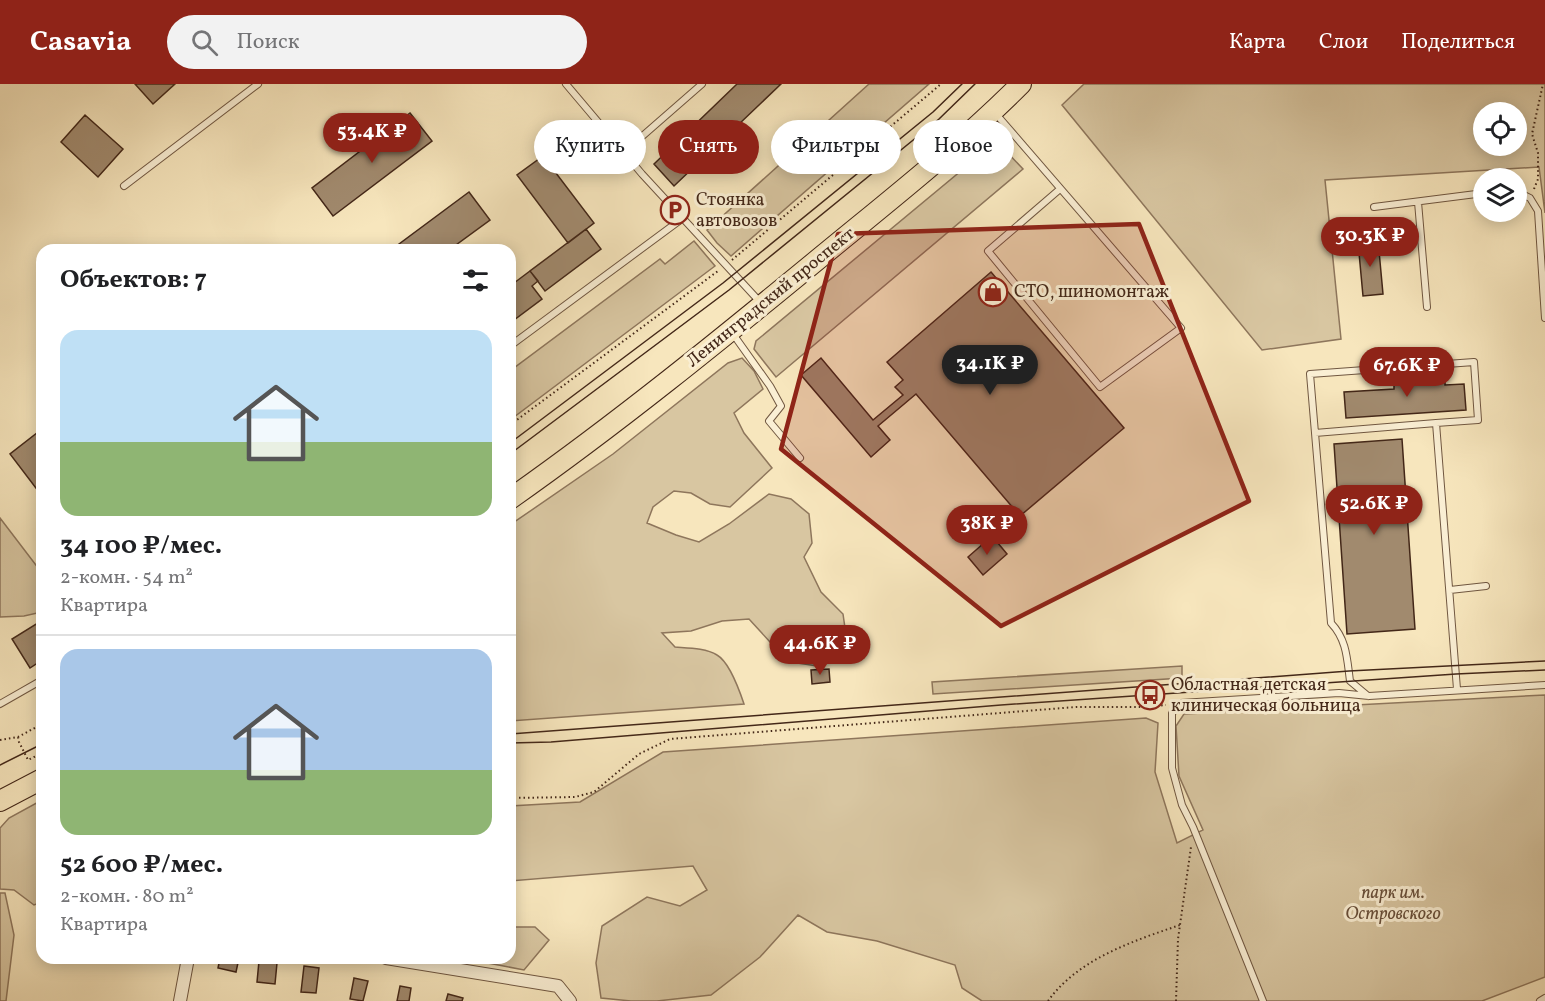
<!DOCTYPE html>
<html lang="ru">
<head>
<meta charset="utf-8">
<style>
	body { margin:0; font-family:Vollkorn,serif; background:#f2f2f2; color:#202124; height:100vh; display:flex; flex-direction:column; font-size:22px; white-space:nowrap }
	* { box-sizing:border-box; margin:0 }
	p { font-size:20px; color:#757577 }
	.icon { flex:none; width:33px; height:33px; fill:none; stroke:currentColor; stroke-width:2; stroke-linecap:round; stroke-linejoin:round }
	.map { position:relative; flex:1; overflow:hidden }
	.panel { position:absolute; left:36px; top:160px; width:480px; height:720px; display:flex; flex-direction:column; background:#fff; border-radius:18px; box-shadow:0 3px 15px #0003 }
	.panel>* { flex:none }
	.banner { position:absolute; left:534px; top:36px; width:570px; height:54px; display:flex; gap:12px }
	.fabs { position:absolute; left:1473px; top:18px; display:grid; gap:12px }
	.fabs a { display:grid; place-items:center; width:54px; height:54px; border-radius:50%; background:#fff; box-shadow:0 3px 15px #0003; font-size:30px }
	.price { position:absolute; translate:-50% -51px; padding:0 14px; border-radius:21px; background:#8f2418; color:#fff; font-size:20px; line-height:39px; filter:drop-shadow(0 2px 3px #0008) }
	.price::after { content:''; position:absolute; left:50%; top:36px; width:18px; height:14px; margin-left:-9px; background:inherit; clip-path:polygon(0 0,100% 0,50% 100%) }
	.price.current { background:#222; color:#fff }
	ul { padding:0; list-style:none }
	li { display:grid; align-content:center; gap:12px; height:318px; padding:0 24px }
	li+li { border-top:2px solid #e0e0e0 }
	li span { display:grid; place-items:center; height:186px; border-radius:18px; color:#555 }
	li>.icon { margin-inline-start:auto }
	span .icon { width:108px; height:108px; fill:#fffc; stroke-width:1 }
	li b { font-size:26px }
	h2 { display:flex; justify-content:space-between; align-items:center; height:72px; padding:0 24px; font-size:26px }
	.tag { padding:0 21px; border-radius:27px; background:#fff; box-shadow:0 3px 15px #0003; font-size:21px; line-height:54px }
	.tag.current { background:#8f2418; color:#fff }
	header { display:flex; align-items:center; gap:36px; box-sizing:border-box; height:84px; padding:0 30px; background:#8f2418; color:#fff }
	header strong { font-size:28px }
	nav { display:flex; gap:33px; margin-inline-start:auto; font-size:21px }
	.search { width:420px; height:54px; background:#f2f2f2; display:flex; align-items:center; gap:15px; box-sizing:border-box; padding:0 21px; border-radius:33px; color:#757577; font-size:22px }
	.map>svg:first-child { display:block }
</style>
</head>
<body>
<header>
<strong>Casavia</strong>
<div class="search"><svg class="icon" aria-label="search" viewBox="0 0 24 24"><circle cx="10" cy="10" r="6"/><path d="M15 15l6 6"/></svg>Поиск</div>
<nav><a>Карта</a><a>Слои</a><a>Поделиться</a></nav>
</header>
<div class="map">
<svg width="1545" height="917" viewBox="0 0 1545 917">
	<rect width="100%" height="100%" fill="#f7e6bd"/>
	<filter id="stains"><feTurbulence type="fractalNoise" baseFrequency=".00333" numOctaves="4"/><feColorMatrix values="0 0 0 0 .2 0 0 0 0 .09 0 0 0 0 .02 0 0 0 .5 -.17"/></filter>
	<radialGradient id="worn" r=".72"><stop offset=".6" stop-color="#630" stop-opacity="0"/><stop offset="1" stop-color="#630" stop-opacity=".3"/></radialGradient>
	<!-- green -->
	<path fill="#d8c6a1" stroke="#8e765c" stroke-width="1.5" fill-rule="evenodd" d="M869 0H929L731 172 717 159 707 146Z
		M1084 0H1545V129L1539 83 1325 96 1341 255 1262 266 1062 21ZM1484 28H1516V62H1484Z
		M991 62 1002 63 1023 85 776 293 754 265 756 257Z
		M694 157 715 182 510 336V287L660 175 665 180Z
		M742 274 754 287 763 305 734 329 744 349 772 384 730 423 710 420 691 409 674 407 653 423 647 439 676 451 699 458 729 440 769 410 791 415 809 430 812 459 804 473 821 508 843 530 846 551 817 582 791 578 770 558 749 535 722 537 691 547 662 549 675 563C688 564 706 564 717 571 729 578 740 608 744 620L510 637V441L613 370 728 279Z
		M0 434 42 489V528L24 532 0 533Z
		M1182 582V594L933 610 932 598Z
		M1545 611V893L1482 917H982L962 904 955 881 877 857 827 848 798 831 760 873 711 911 657 917H631L601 914 596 879 602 842 647 813 680 822 707 806 693 782 510 797V722L580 718 663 668 1146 634 1158 639 1155 688 1177 759 1203 746 1179 692 1176 642 1184 630Z
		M42 716V818L34 821 14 806 0 805V744L9 734Z
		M0 809H5L14 851 6 917H0Z
		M510 843H535L549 856 524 886 488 879 484 875 510 874Z"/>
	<!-- building -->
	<path fill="#a18a6e" stroke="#432718" stroke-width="1.5" d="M135 0H175L153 20Z
		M737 0H781L674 102 654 80Z
		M410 29 432 57 333 132 312 104Z
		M85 31 123 65 98 93 61 58Z
		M543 72 594 139 568 159 517 91Z
		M469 108 490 136 449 166H391Z
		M586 145 601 165 545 207 530 187Z
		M1378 156 1383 210 1363 212 1358 158Z
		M530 187 538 197 532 202 542 215 510 239V202Z
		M991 188 1124 344 1020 432 916 310 878 342 890 356 871 373 801 291 821 274 873 336 903 311 895 303 903 296 887 278Z
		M1445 291V301L1464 300 1466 326 1346 334 1344 308 1394 305V294Z
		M42 345V412L10 370Z
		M1402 355 1415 545 1347 550 1334 360Z
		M992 452 1007 470 983 491 968 473Z
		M41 537 42 576 30 584 12 555Z
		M829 585 830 598 812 600 811 586Z
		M220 874H239L236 888 218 884Z
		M259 877 277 879 275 900 257 898Z
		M304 882 319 884 316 909 301 908Z
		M354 894 368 897 363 917 350 915Z
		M400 902 411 904 409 917H397Z
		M448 910 463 914 462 917H446Z"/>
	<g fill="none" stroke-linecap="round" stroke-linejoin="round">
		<!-- service casing -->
		<g stroke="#705741" stroke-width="8">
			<path id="service" d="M566 0 642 90 760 218
				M996 30 1181 244 1100 303 988 167 1060 105
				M623 69 702 0
				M124 102 258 0
				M1516 107 1530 114 1538 127 1545 234
				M1418 118 1427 223
				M1374 123 1484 109
				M733 250 770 302 781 322 769 337 800 374
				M510 262 683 134
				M1315 349 1310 290 1474 278 1478 336 1436 339
				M1450 506 1486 502
				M1368 612 1350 597C1347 575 1347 556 1331 539L1315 349 1436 339 1457 605
				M0 620 42 596
				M1263 917 1193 743 1182 721 1172 684V629L1181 619 1339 609 1369 612 1545 601
				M1540 917 1545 914"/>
		</g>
		<!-- minor casing -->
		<g stroke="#705741" stroke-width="14">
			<path id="minor" d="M386 874 558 902 570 917
				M180 917 188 874"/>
		</g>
		<!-- primary casing -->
		<g stroke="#432718" stroke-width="22">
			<path id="primary" d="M510 415C618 339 720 256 822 172 890 116 959 62 1021 0
				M0 717 42 695"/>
		</g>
		<!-- path -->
		<path stroke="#432718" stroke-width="2" stroke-dasharray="1.5 3" stroke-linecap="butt" d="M1534 105 1538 95V69L1532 50 1543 0
			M732 176 941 0
			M510 341 718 187
			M18 653 19 658 28 676 42 669
			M0 656 18 653 42 640
			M510 714 575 713 594 708 639 670 670 655 1076 623H1144L1166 621
			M1048 917C1078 875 1133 857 1180 841
			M1176 917 1178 855 1191 763"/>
		<!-- service -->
		<use href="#service" stroke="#faefd4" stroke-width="6"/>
		<!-- minor -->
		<use href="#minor" stroke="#faefd4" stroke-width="12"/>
		<!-- primary -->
		<use href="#primary" stroke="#f7e6bd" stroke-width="20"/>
		<!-- tram -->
		<path stroke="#432718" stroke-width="1.5" d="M510 359 723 199 933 28 962 0
			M510 370 729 206 939 35 975 0
			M510 650 1349 587 1545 577
			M510 659 551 658 1001 621 1456 590 1545 586
			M0 681 42 660"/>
	</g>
	<!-- marked area -->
	<path fill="#8f2418" fill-opacity="0.2" stroke="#8f2418" stroke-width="4.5" stroke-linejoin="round" d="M1139 140 1249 417 1001 542 781 365 838 150Z"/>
	<!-- icons -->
	<defs>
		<g id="parking-ring" transform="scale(1.5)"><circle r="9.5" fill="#faefd4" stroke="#8f2418" stroke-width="1.5"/><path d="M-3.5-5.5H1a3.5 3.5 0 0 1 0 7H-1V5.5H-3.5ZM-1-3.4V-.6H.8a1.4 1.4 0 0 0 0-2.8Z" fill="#8f2418"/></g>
		<g id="shop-ring" transform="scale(1.5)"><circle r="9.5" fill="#faefd4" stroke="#8f2418" stroke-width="1.5"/><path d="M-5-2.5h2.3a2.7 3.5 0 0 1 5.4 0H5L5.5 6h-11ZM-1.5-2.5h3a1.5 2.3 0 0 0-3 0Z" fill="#8f2418"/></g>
		<g id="bus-ring" transform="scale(1.5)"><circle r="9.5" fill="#faefd4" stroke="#8f2418" stroke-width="1.5"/><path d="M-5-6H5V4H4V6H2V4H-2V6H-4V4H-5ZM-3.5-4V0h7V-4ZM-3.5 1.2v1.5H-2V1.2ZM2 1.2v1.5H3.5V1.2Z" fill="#8f2418"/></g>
	</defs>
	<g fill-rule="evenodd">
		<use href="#parking-ring" x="675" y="126"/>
		<use href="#shop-ring" x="993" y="208"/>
		<use href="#bus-ring" x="1150" y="611"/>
	</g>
	<g text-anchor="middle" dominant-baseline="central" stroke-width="6" stroke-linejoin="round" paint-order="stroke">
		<!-- poi labels -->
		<g font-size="18" fill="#432718" stroke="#faefd4" text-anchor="start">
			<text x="696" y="116">Стоянка<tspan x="696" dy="21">автовозов</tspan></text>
			<text x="1014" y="208">СТО, шиномонтаж</text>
			<text x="1171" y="601">Областная детская<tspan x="1171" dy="21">клиническая больница</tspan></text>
		</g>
		<!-- street labels -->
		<g font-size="18" fill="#432718" stroke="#faefd4">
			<text transform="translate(771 214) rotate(-39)">Ленинградский проспект</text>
		</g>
		<!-- park labels -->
		<g font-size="18" font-style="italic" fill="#684f3a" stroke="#faefd4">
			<text x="1393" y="809">парк им.<tspan x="1393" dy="21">Островского</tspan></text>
		</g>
	</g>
	<rect width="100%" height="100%" filter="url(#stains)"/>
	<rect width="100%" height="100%" fill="url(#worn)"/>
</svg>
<div class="fabs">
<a><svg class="icon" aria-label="locate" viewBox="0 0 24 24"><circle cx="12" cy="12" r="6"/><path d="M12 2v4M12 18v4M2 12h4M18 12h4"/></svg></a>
<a><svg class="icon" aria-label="layers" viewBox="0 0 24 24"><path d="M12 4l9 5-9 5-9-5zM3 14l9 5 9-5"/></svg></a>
</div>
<b class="price" style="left:372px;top:80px">53.4K ₽</b>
<b class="price" style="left:1370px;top:184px">30.3K ₽</b>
<b class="price current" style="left:990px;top:312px">34.1K ₽</b>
<b class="price" style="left:1407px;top:314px">67.6K ₽</b>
<b class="price" style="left:1374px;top:452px">52.6K ₽</b>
<b class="price" style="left:987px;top:472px">38K ₽</b>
<b class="price" style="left:820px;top:592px">44.6K ₽</b>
<div class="banner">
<a class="tag">Купить</a>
<a class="tag current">Снять</a>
<a class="tag">Фильтры</a>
<a class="tag">Новое</a>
</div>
<section class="panel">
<h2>Объектов: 7<svg class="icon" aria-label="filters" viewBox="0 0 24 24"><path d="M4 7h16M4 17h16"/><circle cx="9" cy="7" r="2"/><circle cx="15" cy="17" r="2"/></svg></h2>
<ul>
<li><span style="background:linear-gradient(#bfe0f5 60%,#8fb573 0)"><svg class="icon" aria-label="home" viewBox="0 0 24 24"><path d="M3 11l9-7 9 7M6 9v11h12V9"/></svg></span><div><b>34 100 ₽/мес.</b><p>2-комн. · 54 m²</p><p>Квартира</p></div></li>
<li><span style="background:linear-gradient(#a9c7e8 65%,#8fb573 0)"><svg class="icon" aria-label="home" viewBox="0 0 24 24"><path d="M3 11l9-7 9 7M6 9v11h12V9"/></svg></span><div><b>52 600 ₽/мес.</b><p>2-комн. · 80 m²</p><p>Квартира</p></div></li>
</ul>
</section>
</div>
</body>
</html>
